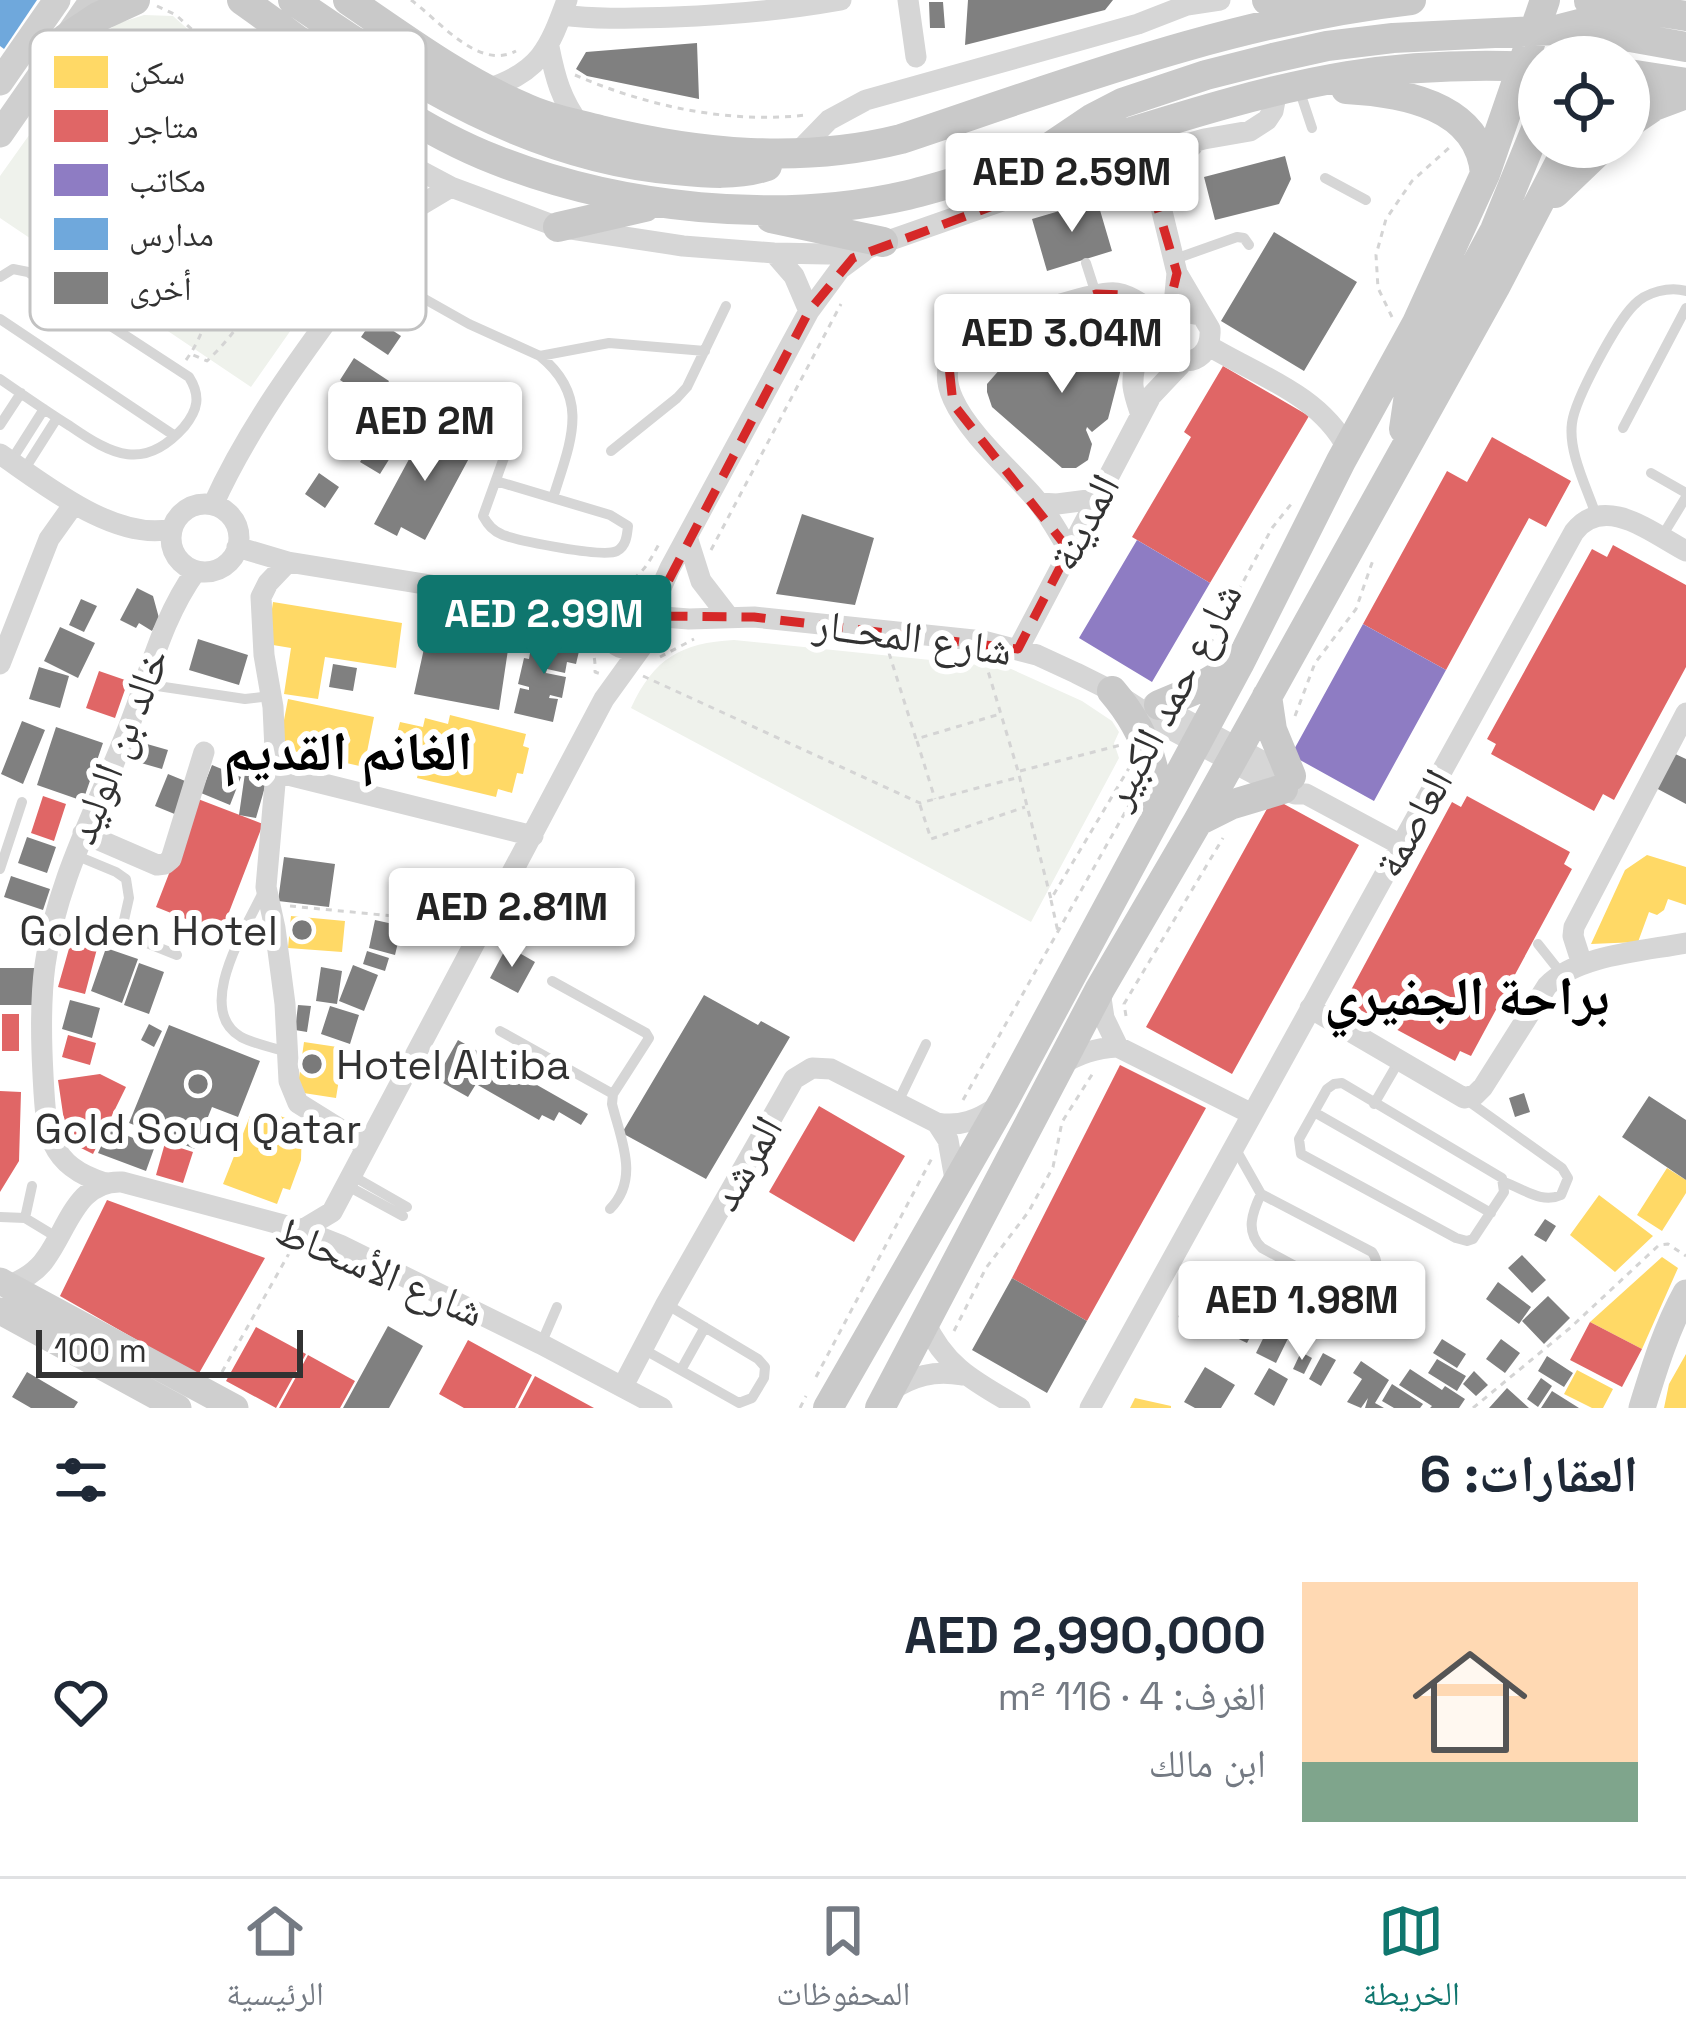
<!DOCTYPE html>
<html lang="ar">
<head>
<meta charset="utf-8">
<style>
	body { margin:0; font-family:"Space Grotesk","Noto Naskh Arabic",sans-serif; background:#f2f2f3; color:#1f2937; direction:rtl; height:100vh; display:flex; flex-direction:column; font-size:45px; white-space:nowrap }
	* { box-sizing:border-box; margin:0 }
	p { font-size:39px; color:#747a83 }
	.icon { flex:none; width:66px; height:66px; fill:none; stroke:currentColor; stroke-width:2; stroke-linecap:round; stroke-linejoin:round }
	.map { position:relative; height:1408px; overflow:hidden; direction:ltr }
	.side { display:flex; flex-direction:column; background:#fff; flex:1 }
	.side>* { flex:none }
	.buttons { position:absolute; left:1518px; top:36px; display:grid; gap:24px }
	.buttons a { display:grid; place-items:center; width:132px; height:132px; border-radius:50%; background:#fff; box-shadow:0 6px 18px #0003; font-size:60px }
	.scale { position:absolute; left:36px; bottom:30px; width:267px; box-sizing:border-box; padding-left:12px; border:6px solid #323232; border-top:0; font-size:33px; line-height:42px; white-space:nowrap; color:#323232; -webkit-text-stroke:9px #fff; paint-order:stroke }
	.price { position:absolute; translate:-50% -102px; padding:0 27px; border-radius:12px; background:#fff; color:#222; font-size:39px; line-height:78px; filter:drop-shadow(0 3px 6px #0008) }
	.price::after { content:''; position:absolute; left:50%; top:72px; width:36px; height:27px; margin-left:-18px; background:inherit; clip-path:polygon(0 0,100% 0,50% 100%) }
	.price.selected { background:#0f766e; color:#fff }
	ul { padding:0; list-style:none }
	li { display:flex; align-items:center; gap:36px; height:300px; padding:0 48px }
	li span { display:grid; place-items:center; flex:none; width:336px; height:240px; border-radius:0px; color:#555 }
	li>.icon { margin-inline-start:auto }
	span .icon { width:144px; height:144px; fill:#fffc; stroke-width:1 }
	li b { font-size:51px }
	h2 { display:flex; justify-content:space-between; align-items:center; height:144px; padding:0 48px; font-size:51px }
	.tabs { display:flex; justify-content:space-around; align-items:center; height:168px; border-top:3px solid #e0e1e3; background:#fff; font-size:33px; color:#747a83 }
	.tabs a { display:grid; justify-items:center; gap:6px }
	.tabs .selected { color:#0f766e }
	.map>svg:first-child { display:block }
</style>
</head>
<body>
<div class="map">
<svg width="1686" height="1408" viewBox="0 0 1686 1408">
	<rect width="100%" height="100%" fill="#fff"/>
	<!-- green -->
	<path fill="#eff2ec" d="M144 15 173 16 218 56 384 168 387 193 251 387 0 218V176L69 79 91 47 116 24Z
		M734 640 1009 668 1082 701 1112 721 1119 732 1114 743 1119 758 1031 922 631 708C654 658 681 643 734 640Z"/>
	<!-- homes -->
	<path fill="#ffd966" d="M273 602 402 623 396 668 325 657 318 699 284 694 291 648 267 644Z
		M288 699 374 717 364 767 293 751 281 736Z
		M450 715 526 734 523 746 529 748 523 774 517 773 512 793 498 789 496 797 417 778 419 769 390 761 400 722 423 727 425 718 448 724Z
		M1647 855 1686 867V905L1668 899 1664 910 1657 915 1649 912 1638 942 1591 944 1625 870Z
		M291 916 345 921 342 952 288 948Z
		M304 1042 344 1048 336 1098 297 1092Z
		M269 1112 302 1124 301 1160 290 1190 283 1188 277 1204 223 1184 250 1116 265 1121Z
		M1667 1168 1686 1180V1193L1662 1231 1637 1215Z
		M1599 1195 1653 1236 1615 1272 1570 1235Z
		M1662 1257 1678 1268 1642 1349 1590 1322Z
		M1686 1354V1408H1664L1669 1384Z
		M1577 1370 1613 1389 1603 1408H1592L1564 1394Z
		M1135 1398 1171 1406V1408H1130Z"/>
	<!-- shops -->
	<path fill="#e06666" d="M1223 366 1309 416 1210 583 1132 537 1191 437 1184 432Z
		M1492 437 1571 481 1546 527 1529 518 1446 670 1363 624 1447 471 1467 482Z
		M1613 545 1686 585V667L1614 800 1603 794 1594 811 1491 754 1496 744 1487 739 1592 549 1607 557Z
		M99 671 128 681 115 718 86 708Z
		M43 796 66 804 54 841 31 833Z
		M1467 796 1570 852 1564 864 1572 869 1471 1056 1460 1051 1455 1061 1353 1006 1359 995 1351 990 1452 802 1461 807Z
		M1273 798 1359 845 1232 1074 1146 1027Z
		M198 799 263 824 221 933 156 907Z
		M72 938 98 945 85 994 58 987Z
		M2 1014H19V1051H2Z
		M68 1035 96 1043 90 1065 62 1057Z
		M1120 1065 1206 1108 1087 1321 1012 1278Z
		M100 1074 126 1087 93 1154 67 1141 58 1080Z
		M0 1091 21 1092 19 1161 0 1192Z
		M819 1106 905 1156 854 1242 769 1192Z
		M165 1143 193 1152 183 1183 156 1175Z
		M107 1200 265 1258 198 1375 60 1296Z
		M1590 1322 1642 1349 1622 1387 1570 1360Z
		M256 1327 306 1354 276 1408 226 1381Z
		M468 1340 532 1375 515 1408H464L439 1394Z
		M308 1355 355 1381 340 1408H279Z
		M535 1376 594 1408H518Z"/>
	<!-- offices -->
	<path fill="#8e7cc3" d="M1137 540 1210 583 1152 682 1079 638Z
		M1363 624 1446 670 1374 801 1291 755Z"/>
	<!-- schools -->
	<path fill="#6fa8dc" d="M0 0H37L4 49 0 46Z"/>
	<!-- building -->
	<path fill="#808080" d="M968 0H1113L1105 10 965 45Z
		M929 2H943L945 28H930Z
		M697 43 699 99 587 76 576 69 586 52Z
		M1285 156 1291 179 1279 204 1215 220 1204 177Z
		M1097 200 1112 251 1047 271 1032 219Z
		M1274 232 1357 282 1304 371 1221 321Z
		M374 318 401 336 388 355 361 337Z
		M1120 329 1126 331 1129 338 1108 419 1092 432 1087 427 1086 430 1092 444 1088 460 1076 468H1062L992 407 987 392V384L1001 368 1016 365 1024 369 1077 342 1079 345Z
		M354 358 389 381 376 403 340 380Z
		M428 424 474 449 425 540 401 527 397 536 374 524Z
		M378 432 398 445 380 474 360 462Z
		M319 473 339 487 325 508 305 494Z
		M802 514 874 538 855 605 776 594Z
		M137 588 153 596 159 618 152 631 139 623 136 628 120 620Z
		M81 599 97 606 84 632 69 625Z
		M434 603 455 606 454 610 513 616 499 710 414 694Z
		M60 627 95 643 78 678 44 661Z
		M528 635 580 647 576 664 567 662 565 673 547 669 546 673 566 677 562 698 550 695 549 698 558 699 553 722 514 713 520 688 529 690V687L518 684 524 658 529 659 530 653 525 652Z
		M198 639 248 655 239 685 189 670Z
		M333 664 357 668 353 691 329 687Z
		M39 667 69 676 60 708 29 699Z
		M22 721 45 730 23 784 1 774Z
		M56 727 103 743 83 801 37 785Z
		M140 742 168 750 162 769 134 761Z
		M1671 752 1686 759V804L1654 787Z
		M212 765 241 777 230 805 201 793Z
		M245 773 267 780 256 818 239 815Z
		M168 774 190 783 177 815 155 806Z
		M27 837 56 847 47 873 18 863Z
		M284 857 335 864 329 907 278 901Z
		M11 876 50 889 43 910 4 897Z
		M375 920 402 926 395 955 369 948Z
		M507 946 535 962 518 993 490 978Z
		M106 948 138 959 122 1003 91 991Z
		M367 951 389 958 385 971 363 964Z
		M139 963 164 972 149 1014 124 1005Z
		M353 965 378 975 364 1011 339 1001Z
		M321 967 342 971 337 1004 316 1001Z
		M0 968H36V1005H0Z
		M704 995 758 1025 761 1021 790 1037 706 1179 622 1133Z
		M70 1000 100 1008 92 1038 62 1029Z
		M298 1005 311 1006 307 1032 295 1030Z
		M330 1006 359 1015 350 1044 321 1034Z
		M149 1024 162 1031 154 1047 141 1040Z
		M169 1025 260 1061 238 1117 212 1107 195 1149 129 1123Z
		M458 1040 588 1114 581 1125 559 1112 554 1121 542 1115 539 1120 476 1084 468 1097 436 1079Z
		M1524 1093 1530 1112 1515 1117 1509 1098Z
		M1649 1096 1686 1120V1180L1622 1137Z
		M109 1129 155 1146 146 1171 98 1153Z
		M1545 1219 1556 1226 1546 1242 1534 1235Z
		M1522 1255 1546 1280 1532 1293 1508 1268Z
		M1198 1275 1214 1283 1195 1324 1178 1317Z
		M1012 1278 1087 1321 1047 1393 972 1350Z
		M1221 1281 1236 1288 1214 1334 1199 1327Z
		M1498 1282 1531 1307 1519 1324 1486 1299Z
		M1243 1289 1268 1302 1247 1343 1222 1331Z
		M1548 1296 1570 1318 1544 1344 1522 1321Z
		M1276 1312 1296 1322 1276 1363 1256 1353Z
		M388 1326 423 1346 389 1408H343Z
		M1442 1339 1466 1354 1457 1368 1433 1353Z
		M1501 1339 1520 1353 1505 1373 1486 1359Z
		M1301 1352 1312 1358 1304 1374 1293 1369Z
		M1323 1353 1336 1360 1321 1386 1309 1379Z
		M1547 1356 1573 1373 1564 1387 1538 1371Z
		M1437 1359 1466 1376 1457 1391 1428 1373Z
		M1361 1361 1389 1380 1375 1403 1384 1408H1365L1368 1398 1361 1408 1347 1402 1362 1379 1353 1373Z
		M1205 1367 1235 1385 1221 1408H1195L1184 1402Z
		M1269 1368 1288 1379 1274 1406 1254 1394Z
		M1410 1369 1442 1390 1445 1386 1465 1399 1459 1408H1430L1432 1406 1399 1385Z
		M1474 1371 1488 1385 1476 1396 1463 1384Z
		M27 1372 78 1402 74 1408H31L12 1397Z
		M1541 1378 1552 1386 1538 1407 1527 1399Z
		M1392 1384 1423 1404 1420 1408H1394L1382 1401Z
		M1507 1388 1529 1408H1489Z
		M1552 1391 1579 1408H1541Z"/>
	<g fill="none" stroke-linecap="round" stroke-linejoin="round">
		<!-- path -->
		<path stroke="#d4d4d4" stroke-width="3" stroke-dasharray="6 6" stroke-linecap="butt" d="M411 0C439 20 478 71 516 51
			M157 6 176 15 227 61 304 112
			M575 75C646 106 729 124 806 115
			M75 93C82 72 94 54 113 43 184 1 246 111 259 167 267 203 268 241 259 277 251 312 233 336 207 361L191 354
			M154 119C140 102 122 83 99 85 33 92 62 236 83 273L368 158
			M1392 317 1378 288 1376 255 1386 219 1412 181 1450 147
			M186 360C215 320 216 274 205 226
			M711 550 841 304
			M623 585C643 575 649 562 659 544
			M576 628C590 639 596 653 595 672L601 674
			M889 653 916 739 1000 714
			M1204 655 1272 528 1292 503
			M660 657 694 639
			M985 661 1018 771 1051 899 1129 768
			M643 676 920 803 1016 778
			M1295 716 1315 663 1356 609 1373 560
			M917 741 935 799
			M1020 771 1121 745
			M920 805 931 839 1025 807
			M1051 900 1058 932
			M290 906 465 923
			M1126 1016 1124 1004 1223 838
			M963 1100 1132 800
			M954 1331 986 1268 1029 1211 1053 1167 1062 1122 1093 1073
			M222 1372 291 1250
			M816 1377 932 1158
			M800 1408 806 1396
			M1473 1408 1570 1328 1659 1245 1668 1244 1686 1256"/>
		<!-- lane -->
		<path stroke="#d6d6d6" stroke-width="10" d="M1299 89 1312 128
			M1325 178 1366 200
			M1175 259 1237 237 1244 238 1249 245
			M1086 263 1096 294
			M368 267 469 324 540 356 609 343 705 351
			M0 277 13 269 28 272 189 377C201 396 198 410 184 427 144 472 112 455 70 426 46 411 23 395 0 379
			M0 319 175 436
			M540 356C592 398 570 443 553 498
			M0 425 21 393
			M1623 428 1686 308
			M611 451 677 398 687 387 726 306
			M11 461 44 409
			M24 470 57 418
			M1651 473 1686 493
			M496 481 610 515 628 526C627 536 626 546 617 551 603 558 520 541 503 535 493 531 488 525 483 516L506 452
			M1596 515C1587 488 1568 452 1572 423 1575 399 1616 323 1634 305 1646 292 1670 286 1686 291
			M1661 538 1686 497
			M144 684 245 699 270 696
			M75 855 116 872 126 879 129 898 124 920 127 932 137 939 177 955
			M0 869 22 802
			M263 892C247 927 193 1009 241 1037 254 1044 272 1047 286 1052
			M1538 944 1561 973
			M552 981 646 1033 649 1038 613 1094
			M500 1031 613 1094 612 1104C621 1140 640 1179 610 1209
			M1342 1083 1502 1178 1504 1192 1473 1239 1467 1241 1456 1238 1301 1154 1299 1139 1327 1089 1334 1084Z
			M1464 1098 1562 1168 1568 1178 1561 1195C1542 1204 1524 1189 1504 1182
			M898 1102 926 1044
			M1374 1104 1399 1061
			M1314 1112 1491 1213
			M1235 1148 1261 1194 1372 1252C1384 1269 1369 1290 1352 1297L1262 1248C1245 1232 1252 1213 1261 1194
			M351 1175 407 1207
			M346 1185 403 1216
			M0 1217 25 1218 58 1238
			M25 1218 32 1186
			M541 1344 557 1307
			M643 1349 739 1403 752 1398 764 1378 765 1367 758 1359 666 1304
			M681 1370 705 1327"/>
		<!-- street -->
		<path stroke="#d6d6d6" stroke-width="21" d="M908 0 916 57
			M562 15C599 20 636 18 674 17 731 15 785 10 841 0
			M284 37 315 92 326 105 402 161 451 187 558 227 683 246 774 253 827 254 868 248 1076 175 1204 139 1250 131 1267 120 1273 111 1277 90
			M549 47C555 77 561 100 580 125
			M487 89C540 72 549 49 567 0
			M795 155 829 120 866 100 1138 24 1187 5 1220 0
			M1100 175C1123 173 1144 180 1159 199L1177 273 1173 315
			M1159 199 1175 162 1193 145
			M404 215 451 187
			M774 253 794 276 809 311
			M1177 273 1210 329C1213 377 1149 367 1165 323L1182 312 1200 315
			M1132 300C1157 338 1131 349 1133 386 1134 395 1138 406 1141 415
			M1209 346C1257 375 1320 395 1347 448
			M0 454C44 484 115 542 172 529
			M1039 503 1057 504 1096 499
			M171 538a34 34 0 1 1 68 0a34 34 0 1 1-68 0Z
			M213 505C260 401 339 308 404 215 411 196 411 180 402 161
			M688 540 701 581 728 616
			M237 547 288 562 561 606 620 604
			M1069 550C1059 534 1050 517 1038 502 1006 460 893 378 979 333 1007 323 1093 289 1117 293 1135 296 1151 311 1165 323
			M288 562 268 583 261 597 264 655 273 707 276 772 266 887 275 928 285 1004 289 1081 298 1103 367 1146
			M606 626a23 23 0 1 1 46 0a23 23 0 1 1-46 0Z
			M649 615 670 568 809 311 840 269 863 252
			M650 616 689 619 754 617 983 641 1037 655 1076 673 1112 691 1172 730 1283 789 1295 794H1306L1401 845
			M1018 649 1151 396 1184 361
			M0 664 49 539 74 504
			M1154 703 1290 776
			M276 772 533 836
			M83 833 157 865 165 864 171 859 204 752
			M1582 964 1573 936 1574 927 1686 713
			M1100 991 1104 1018 1118 1047
			M1310 1008 1464 1098 1475 1095 1483 1087 1547 986C1577 955 1644 951 1686 943
			M1060 1065C1079 1054 1095 1048 1118 1047L1252 1114
			M937 1123 948 1140 956 1185
			M105 1183C46 1165 46 1130 43 1075 41 1038 40 1002 45 965 56 882 97 808 127 731 149 677 161 619 196 571
			M302 1230 332 1212 604 699 643 645
			M9 1286C23 1279 37 1272 46 1258 68 1228 77 1180 122 1182L302 1230 340 1245 541 1344 662 1408
			M925 1322C946 1369 978 1383 1020 1408
			M623 1386 666 1304 794 1079 812 1068 831 1069 937 1123C961 1127 977 1120 997 1107
			M890 1391C913 1376 934 1370 962 1375
			M1090 1408 1574 532C1604 493 1652 533 1686 551"/>
		<!-- secondary -->
		<path stroke="#cfcfcf" stroke-width="27" d="M0 82 57 0
			M0 134 93 0
			M0 1281 235 1408
			M0 1311 178 1408
			M1642 1408C1654 1369 1666 1329 1686 1293"/>
		<!-- primary -->
		<path stroke="#c9c9c9" stroke-width="30" d="M242 0C323 57 403 124 496 160 620 209 778 225 908 195 941 187 973 176 1005 167 1037 157 1070 150 1102 141 1183 116 1264 90 1348 76 1411 66 1475 64 1539 67
			M293 0C410 81 531 158 676 170 706 173 738 176 767 166
			M348 0C404 38 459 79 521 106 545 118 574 123 600 130 699 154 801 164 901 139 1068 83 1234 20 1411 0
			M1267 0 1314 13
			M1589 1 1686 16
			M1569 30 1602 32 1686 47
			M65 39 98 17 135 0
			M1629 74 1686 83
			M1346 89C1402 92 1480 105 1485 174
			M1629 123 1654 106 1686 94
			M1050 147 1093 118 1122 103 1206 75 1273 58 1327 46 1393 38 1556 30 1587 22 1608 3
			M1555 193 1603 147
			M771 218 883 242
			M558 227 645 207
			M1404 429 1409 395 1419 371 1495 230 1539 122
			M1112 691C1142 726 1158 764 1158 810
			M1267 696 1272 730 1291 776
			M1159 705 1197 689 1234 667
			M1198 821 1230 805 1283 789
			M828 1408 1002 1104 1239 664 1341 461 1417 323 1485 174 1545 0
			M880 1408 1100 989 1198 821 1495 287 1568 147"/>
	</g>
	<!-- marked area -->
	<path fill="none" stroke="#d62828" stroke-width="9" stroke-dasharray="24 15" stroke-linejoin="round" d="M1076 175 1123 176 1153 192 1177 273 1165 323 1124 295 1096 294 979 333 949 366 953 404 1069 550 1018 649 754 617 650 616 809 311 853 258Z"/>
	<!-- markers -->
	<g fill="#7a7a7a" stroke="#fff" stroke-width="4.5">
		<circle cx="302" cy="930" r="12"/>
		<circle cx="312" cy="1064" r="12"/>
		<circle cx="198" cy="1084" r="12"/>
	</g>
	<g text-anchor="middle" dominant-baseline="central" stroke-width="12" stroke-linejoin="round" paint-order="stroke">
		<!-- street labels -->
		<g font-size="42" fill="#323232" stroke="#fff">
			<text transform="translate(1084 522) rotate(-62)">المدينة</text>
			<text transform="translate(913 637) rotate(8)">شارع المحــار</text>
			<text transform="translate(1172 695) rotate(-62)">شارع حمد الكبير</text>
			<text transform="translate(118 746) rotate(-68)">خالد بن الوليد</text>
			<text transform="translate(1413 823) rotate(-61)">العاصمة</text>
			<text transform="translate(746 1163) rotate(-60)">المرشد</text>
			<text transform="translate(380 1271) rotate(23)">شارع الأسحاط</text>
		</g>
		<!-- poi labels -->
		<g font-size="42" fill="#323232" stroke="#fff" text-anchor="end">
			<text x="278" y="930">Golden Hotel</text>
			<text x="336" y="1064" text-anchor="start">Hotel Altiba</text>
			<text x="198" y="1128" text-anchor="middle">Gold Souq Qatar</text>
		</g>
		<!-- district labels -->
		<g font-size="54" font-weight="bold" fill="#000" stroke="#fff">
			<text x="348" y="751">الغانم القديم</text>
			<text x="1467" y="996">براحة الجفيري</text>
		</g>
	</g>
	<!-- legend -->
	<rect x="30" y="30" width="396" height="300" rx="18" fill="#fff" stroke="#c2c2c2" stroke-width="3"/>
	<rect x="54" y="56" width="54" height="32" fill="#ffd966"/>
	<rect x="54" y="110" width="54" height="32" fill="#e06666"/>
	<rect x="54" y="164" width="54" height="32" fill="#8e7cc3"/>
	<rect x="54" y="218" width="54" height="32" fill="#6fa8dc"/>
	<rect x="54" y="272" width="54" height="32" fill="#808080"/>
	<g font-size="33" fill="#323232">
		<text x="129" y="84">سكن</text>
		<text x="129" y="138">متاجر</text>
		<text x="129" y="192">مكاتب</text>
		<text x="129" y="246">مدارس</text>
		<text x="129" y="300">أخرى</text>
	</g>
</svg>
<div class="buttons">
<a><svg class="icon" aria-label="locate" viewBox="0 0 24 24"><circle cx="12" cy="12" r="6"/><path d="M12 2v4M12 18v4M2 12h4M18 12h4"/></svg></a>
</div>
<div class="scale">100 m</div>
<b class="price" style="left:1072px;top:235px">AED 2.59M</b>
<b class="price" style="left:1062px;top:396px">AED 3.04M</b>
<b class="price" style="left:425px;top:484px">AED 2M</b>
<b class="price selected" style="left:544px;top:677px">AED 2.99M</b>
<b class="price" style="left:512px;top:970px">AED 2.81M</b>
<b class="price" style="left:1302px;top:1363px">AED 1.98M</b>
</div>
<section class="side">
<h2>العقارات: 6<svg class="icon" aria-label="filters" viewBox="0 0 24 24"><path d="M4 7h16M4 17h16"/><circle cx="9" cy="7" r="2"/><circle cx="15" cy="17" r="2"/></svg></h2>
<ul>
<li><span style="background:linear-gradient(#ffd9b3 75%,#7fa58c 0)"><svg class="icon" aria-label="home" viewBox="0 0 24 24"><path d="M3 11l9-7 9 7M6 9v11h12V9"/></svg></span><div><b>AED 2,990,000</b><p>الغرف: 4 · 116 m²</p><p>ابن مالك</p></div><svg class="icon" aria-label="heart" viewBox="0 0 24 24"><path d="M12 20l-8-8c-3-5 5-10 8-4 3-6 11-1 8 4z"/></svg></li>
</ul>
</section>
<nav class="tabs">
<a class="selected"><svg class="icon" aria-label="map" viewBox="0 0 24 24"><path d="M3 6l6-2 6 2 6-2v14l-6 2-6-2-6 2zM9 4v14M15 6v14"/></svg>الخريطة</a>
<a><svg class="icon" aria-label="saved" viewBox="0 0 24 24"><path d="M7 4h10v16l-5-4-5 4z"/></svg>المحفوظات</a>
<a><svg class="icon" aria-label="home" viewBox="0 0 24 24"><path d="M3 11l9-7 9 7M6 9v11h12V9"/></svg>الرئيسية</a>
</nav>
</body>
</html>
